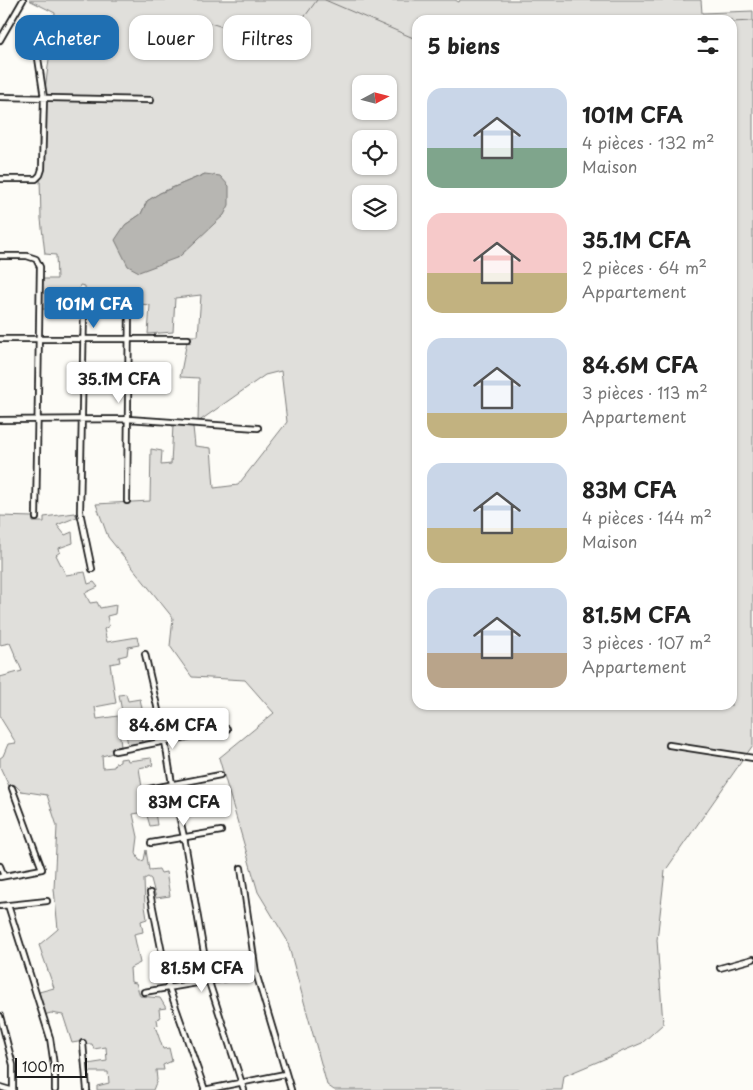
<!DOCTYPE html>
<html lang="fr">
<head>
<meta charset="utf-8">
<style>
	body { margin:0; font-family:"Playpen Sans",sans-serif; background:#f6f6f6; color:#222; height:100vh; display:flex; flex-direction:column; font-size:19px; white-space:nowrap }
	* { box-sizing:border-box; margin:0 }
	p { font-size:16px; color:#767676 }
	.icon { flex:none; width:28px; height:28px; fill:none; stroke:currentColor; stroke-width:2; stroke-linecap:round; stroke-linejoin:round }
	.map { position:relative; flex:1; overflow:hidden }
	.side { position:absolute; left:412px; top:15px; width:325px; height:695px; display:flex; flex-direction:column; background:#fff; border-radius:15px; box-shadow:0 1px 4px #0004 }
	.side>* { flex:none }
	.top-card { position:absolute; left:15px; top:15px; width:322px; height:45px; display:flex; gap:10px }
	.needle { width:32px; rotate:83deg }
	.buttons { position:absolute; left:352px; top:75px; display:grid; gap:10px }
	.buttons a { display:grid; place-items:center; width:45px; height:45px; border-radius:10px; background:#fff; box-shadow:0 1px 4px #0004; font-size:25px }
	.scale { position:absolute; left:15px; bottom:12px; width:72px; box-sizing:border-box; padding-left:5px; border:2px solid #1c1c1c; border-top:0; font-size:14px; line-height:18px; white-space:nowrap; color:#1c1c1c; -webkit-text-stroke:4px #fdfcf7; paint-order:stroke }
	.price { position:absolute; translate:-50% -42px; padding:0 11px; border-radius:5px; background:#fff; color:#222; font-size:16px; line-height:32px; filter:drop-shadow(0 1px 2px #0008) }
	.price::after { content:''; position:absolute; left:50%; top:30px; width:15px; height:11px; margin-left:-8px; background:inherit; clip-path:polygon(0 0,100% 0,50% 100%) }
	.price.current { background:#1f6fb2; color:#fff }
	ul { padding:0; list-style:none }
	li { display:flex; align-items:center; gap:15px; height:125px; padding:0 15px }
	li span { display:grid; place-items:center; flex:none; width:140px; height:100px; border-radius:15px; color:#555 }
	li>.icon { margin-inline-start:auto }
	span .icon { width:60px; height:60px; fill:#fffc; stroke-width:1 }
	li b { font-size:21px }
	h2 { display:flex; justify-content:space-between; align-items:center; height:60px; padding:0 15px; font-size:21px }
	.tag { padding:0 18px; border-radius:15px; background:#fff; box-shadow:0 1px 4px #0004; font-size:18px; line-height:45px }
	.tag.current { background:#1f6fb2; color:#fff }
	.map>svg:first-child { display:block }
</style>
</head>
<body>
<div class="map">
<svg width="753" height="1090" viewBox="0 0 753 1090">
	<rect width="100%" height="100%" fill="#fdfcf7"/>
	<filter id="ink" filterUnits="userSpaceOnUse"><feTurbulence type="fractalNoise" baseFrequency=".02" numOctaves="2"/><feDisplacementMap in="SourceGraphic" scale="10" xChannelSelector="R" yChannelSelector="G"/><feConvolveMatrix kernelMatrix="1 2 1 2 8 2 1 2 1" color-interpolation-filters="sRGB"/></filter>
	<g filter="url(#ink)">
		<!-- green -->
		<path fill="#e0dfdb" stroke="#7e7e7c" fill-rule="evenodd" d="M29 0H455L459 2 460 0H701L702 13 753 11V745L665 871 657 940 663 1024 642 1043 564 1076 562 1090H334L327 1085 287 940 258 892 219 758 274 713 245 680 192 677 170 646 173 618 108 537 96 504 150 501 151 449 162 451 161 465 171 464 173 425 193 427 195 446 211 448 214 488 238 485 287 422 281 371 265 375 198 422 199 378 180 377 188 336H198L201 295 175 298 173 332 148 334 150 305 127 303 125 312 86 303 85 286 80 285 76 310 40 309 41 279H57L56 255 45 254 41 219 39 136 55 13ZM418 20H732V705H418ZM361 84H389V111H361ZM361 139H389V166H361ZM205 174 194 242 179 257 125 225 141 214 147 201 160 193ZM361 194H389V221H361Z
			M75 513 77 517 57 525 65 535 72 532 73 543 59 548 60 552 56 555 66 575 85 572 88 584 94 582 98 587 85 593 90 603 97 602 100 608 116 605 115 614 107 616 109 626 104 629 107 642 137 637 139 645 128 647 127 655 119 657 120 662 110 664 116 703 95 707 97 719 118 716 121 747 111 749 113 753 102 756 103 768 114 767 115 763 120 762V759L127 758 128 761 151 758 153 765 139 768 143 794 152 793 157 825 150 826 146 812 133 814 138 837 136 853 139 860 141 861 144 860 146 850 149 870 159 869 161 873 166 872 170 896 156 898 151 879 148 877 144 879 145 906 147 919 141 921 143 932 134 934 140 963 130 968 131 982 136 983 140 996 160 998 166 1008 159 1009 160 1018 157 1019 158 1025 155 1026 163 1049 169 1048 172 1061 163 1065 164 1070H156L157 1080 153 1090H97V1086L109 1083 108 1072H89L88 1064 107 1061 106 1047 94 1049 92 1044H85L84 1041 72 1043 63 1015 51 1013 44 1015 39 992 54 988 39 945 58 929 54 889 57 826 47 795 21 791 15 785 9 786 0 767V758L3 756 8 744 16 743 0 717V677L22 671 10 643 0 645V516L33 517V522H44V517Z
			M126 694 128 701 140 699 142 708 136 710 139 729 133 730 134 737 141 735 142 743 128 745 119 695Z"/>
		<!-- water -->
		<path fill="#b7b6b2" stroke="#797876" d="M205 174 220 176 229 186V205L224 215 214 224 179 257 139 272 128 266 115 240 125 225 141 214 147 201 160 193Z"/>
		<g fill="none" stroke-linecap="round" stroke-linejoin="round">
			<!-- stream -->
			<path stroke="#797876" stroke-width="1" d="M325 0 418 40
				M192 17C207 22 274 45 285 38 294 33 310 9 317 0
				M732 22 753 21"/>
			<!-- minor casing -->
			<g stroke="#1c1c1c" stroke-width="8">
				<path id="minor" d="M0 40 23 0
					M0 97 151 100
					M0 179H36L40 175 42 169 44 98 38 58 43 44
					M0 256H27L36 259 40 267 36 518
					M84 310 80 512 92 569
					M0 339H188
					M0 420 128 419 258 428
					M127 501 129 306
					M145 654 165 741 172 784 184 837 209 982 244 1090
					M669 745 753 758
					M115 751 227 729
					M149 789 220 775
					M151 843 221 831
					M0 866 4 876
					M241 868 256 973 291 1090
					M0 877 42 869 12 788
					M150 893 169 988 205 1090
					M8 905 50 1038 55 1072V1090
					M0 906 47 901
					M720 968 753 959
					M144 992 256 973
					M0 1016 13 1065V1090
					M83 1043 87 1090
					M0 1087 10 1090
					M204 1090 285 1074"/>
			</g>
			<!-- minor -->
			<use href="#minor" stroke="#fdfcf7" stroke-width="4.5"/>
		</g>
	</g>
</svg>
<div class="buttons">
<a><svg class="needle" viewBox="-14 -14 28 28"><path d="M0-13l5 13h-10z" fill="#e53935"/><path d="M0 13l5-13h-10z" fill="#767676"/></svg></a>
<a><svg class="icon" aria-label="locate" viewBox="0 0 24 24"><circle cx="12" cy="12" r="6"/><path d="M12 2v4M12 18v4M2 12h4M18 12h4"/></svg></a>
<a><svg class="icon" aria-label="layers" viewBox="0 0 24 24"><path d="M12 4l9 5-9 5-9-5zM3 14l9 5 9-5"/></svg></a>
</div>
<div class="scale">100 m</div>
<b class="price current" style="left:94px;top:329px">101M CFA</b>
<b class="price" style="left:119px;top:404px">35.1M CFA</b>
<b class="price" style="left:173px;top:750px">84.6M CFA</b>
<b class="price" style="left:184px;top:827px">83M CFA</b>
<b class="price" style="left:202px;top:993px">81.5M CFA</b>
<div class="top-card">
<a class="tag current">Acheter</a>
<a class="tag">Louer</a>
<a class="tag">Filtres</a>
</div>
<section class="side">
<h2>5 biens<svg class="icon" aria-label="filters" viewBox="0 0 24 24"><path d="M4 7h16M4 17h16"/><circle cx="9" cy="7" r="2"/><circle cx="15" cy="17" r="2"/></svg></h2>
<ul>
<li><span style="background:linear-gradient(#c9d6e8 60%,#7fa58c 0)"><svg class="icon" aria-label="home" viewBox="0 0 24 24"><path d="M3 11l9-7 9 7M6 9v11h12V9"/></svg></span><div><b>101M CFA</b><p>4 pièces · 132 m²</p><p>Maison</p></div></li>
<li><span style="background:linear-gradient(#f6c9c9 60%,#c2b280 0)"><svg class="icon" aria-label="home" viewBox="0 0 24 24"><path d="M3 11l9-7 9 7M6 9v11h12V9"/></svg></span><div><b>35.1M CFA</b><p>2 pièces · 64 m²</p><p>Appartement</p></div></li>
<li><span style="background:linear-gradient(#c9d6e8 75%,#c2b280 0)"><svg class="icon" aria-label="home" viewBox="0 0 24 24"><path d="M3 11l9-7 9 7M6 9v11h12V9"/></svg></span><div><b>84.6M CFA</b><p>3 pièces · 113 m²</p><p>Appartement</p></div></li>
<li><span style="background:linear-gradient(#c9d6e8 65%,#c2b280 0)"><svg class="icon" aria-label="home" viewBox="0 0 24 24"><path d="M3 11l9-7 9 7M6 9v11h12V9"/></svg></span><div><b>83M CFA</b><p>4 pièces · 144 m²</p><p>Maison</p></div></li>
<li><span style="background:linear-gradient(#c9d6e8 65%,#b9a48a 0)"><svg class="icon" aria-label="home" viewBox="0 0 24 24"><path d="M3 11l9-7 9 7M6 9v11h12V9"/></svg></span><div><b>81.5M CFA</b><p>3 pièces · 107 m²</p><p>Appartement</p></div></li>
</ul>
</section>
</div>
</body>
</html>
